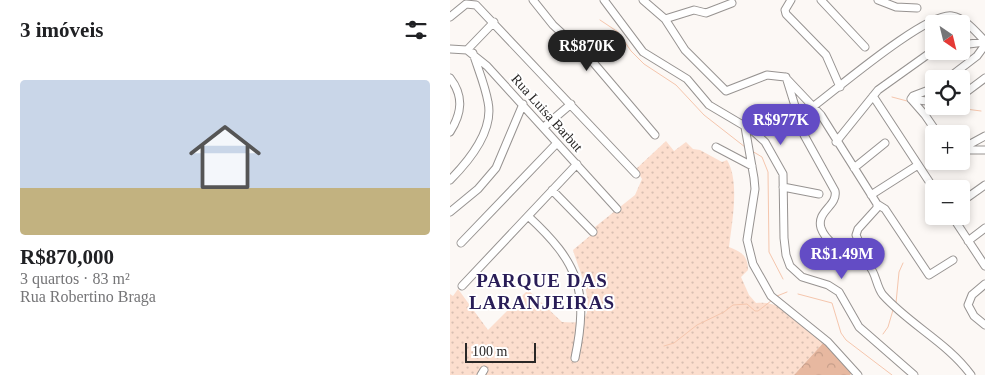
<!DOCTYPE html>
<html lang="pt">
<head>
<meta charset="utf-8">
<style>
	body { margin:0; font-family:Georgia,serif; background:#f2f2f2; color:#202124; height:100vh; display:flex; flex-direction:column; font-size:19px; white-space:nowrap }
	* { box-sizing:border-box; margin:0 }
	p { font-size:16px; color:#757577 }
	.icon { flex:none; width:28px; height:28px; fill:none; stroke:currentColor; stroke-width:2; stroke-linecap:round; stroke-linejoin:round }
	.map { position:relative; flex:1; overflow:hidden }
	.sheet { display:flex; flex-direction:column; background:#fff; width:450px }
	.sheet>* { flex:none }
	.needle { width:32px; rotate:145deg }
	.tools { position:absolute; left:475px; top:15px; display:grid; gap:10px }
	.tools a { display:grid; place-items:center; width:45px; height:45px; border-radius:5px; background:#fff; box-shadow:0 2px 8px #0003; font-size:25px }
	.scale { position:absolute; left:15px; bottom:12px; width:71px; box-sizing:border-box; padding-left:5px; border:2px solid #2a2827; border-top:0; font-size:14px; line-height:18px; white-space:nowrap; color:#2a2827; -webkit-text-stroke:4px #fff; paint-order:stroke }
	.price { position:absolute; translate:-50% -42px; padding:0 11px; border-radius:18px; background:#634cc5; color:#fff; font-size:16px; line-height:32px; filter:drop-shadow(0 1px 2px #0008) }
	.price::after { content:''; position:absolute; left:50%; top:30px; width:15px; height:11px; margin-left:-8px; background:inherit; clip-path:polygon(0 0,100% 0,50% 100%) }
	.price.on { background:#222; color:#fff }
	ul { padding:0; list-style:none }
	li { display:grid; align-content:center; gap:10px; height:265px; padding:0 20px }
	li+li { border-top:1px solid #e0e0e0 }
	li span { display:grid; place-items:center; height:155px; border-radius:5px; color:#555 }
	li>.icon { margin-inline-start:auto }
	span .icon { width:90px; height:90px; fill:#fffc; stroke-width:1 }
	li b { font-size:21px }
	h2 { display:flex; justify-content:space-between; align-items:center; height:60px; padding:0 20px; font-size:21px }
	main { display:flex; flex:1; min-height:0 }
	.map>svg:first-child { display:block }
</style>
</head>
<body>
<main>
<section class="sheet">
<h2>3 imóveis<svg class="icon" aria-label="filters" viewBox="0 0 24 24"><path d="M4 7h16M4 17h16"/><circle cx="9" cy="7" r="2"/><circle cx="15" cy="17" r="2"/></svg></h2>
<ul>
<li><span style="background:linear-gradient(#c9d6e8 70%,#c2b280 0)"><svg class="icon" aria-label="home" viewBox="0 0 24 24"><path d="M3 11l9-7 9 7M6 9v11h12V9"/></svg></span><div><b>R$870,000</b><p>3 quartos · 83 m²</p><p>Rua Robertino Braga</p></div></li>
</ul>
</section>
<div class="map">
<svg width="535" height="375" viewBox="0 0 535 375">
	<defs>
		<pattern id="green-dots" width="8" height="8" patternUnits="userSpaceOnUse" patternTransform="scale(1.25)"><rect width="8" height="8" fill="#fcdece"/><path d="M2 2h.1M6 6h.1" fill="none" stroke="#d8beb1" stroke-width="1.8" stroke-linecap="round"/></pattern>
		<pattern id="forest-crowns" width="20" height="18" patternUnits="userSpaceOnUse" patternTransform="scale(1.25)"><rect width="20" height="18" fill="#e7b8a0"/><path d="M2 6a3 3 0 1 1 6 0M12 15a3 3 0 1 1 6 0" fill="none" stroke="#c69e8a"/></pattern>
	</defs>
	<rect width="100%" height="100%" fill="#fcf8f5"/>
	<!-- green -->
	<path fill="url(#green-dots)" d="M216 141 224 151 236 142 243 149 250 150 272 162 277 160C290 181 282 222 279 247 291 252 298 255 298 270L291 277 299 295 306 303C335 300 354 324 374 342L344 375H0V294L3 296 8 289 38 330 78 290 112 322C117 322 123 323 128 322 151 314 127 266 123 250L147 230 145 227 185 195 192 179 186 169Z"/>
	<!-- forest -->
	<path fill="url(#forest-crowns)" d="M374 342 402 373 400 375H344Z"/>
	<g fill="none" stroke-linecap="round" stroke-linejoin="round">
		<!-- stream -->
		<path stroke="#f5c6ad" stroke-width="1" d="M150 20 168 32 181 51 194 64 226 85 254 115 295 147
			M442 97 457 101
			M493 106 531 111
			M302 151 312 157 318 172 319 252 333 279
			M348 294 382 303 391 333 396 340 442 375
			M327 296 337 292
			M446 303 449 272 453 263
			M433 334 438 327 443 310
			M214 346 224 343 247 325 274 312 283 305 297 304 305 311H308L321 301"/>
		<!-- minor casing -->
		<g stroke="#979391" stroke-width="9">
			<path id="minor" d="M83 0 103 25 142 61 205 135
				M154 0 193 52 237 79 259 105 303 131 315 142 333 174 334 238 336 255 340 266 352 277 378 285 389 292 409 327 464 375
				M193 0 215 19 235 50 276 91 317 75 335 77 371 115 427 204V208L408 229 406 235 420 266
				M341 0 335 10 336 14 376 55 390 87
				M371 0 415 47
				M428 0 446 7 467 8
				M0 17 16 4 26 5 186 174
				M215 19 244 10 256 13 282 3
				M511 45 535 42
				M0 49 17 50 37 66 167 209
				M17 50 44 22
				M336 77 354 135 385 191C388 206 366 211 371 228 378 248 403 253 418 265 426 271 426 287 433 295 460 325 498 343 521 375
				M0 78C14 96 12 113 0 132
				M497 79 527 56 535 45
				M423 96 484 189
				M511 96 535 78
				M461 99 475 115 488 134
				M461 99 463 96 484 88
				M461 99 484 102
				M364 106C387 89 478 11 502 16 515 18 526 32 535 41
				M94 127 121 104
				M295 127 304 178 305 189 297 240 303 264 321 296 378 342 408 375
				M386 142 428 90 484 50
				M266 147 302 166
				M511 149 535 136
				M512 150H535
				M404 168 435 143
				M0 180C19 161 44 130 38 102 35 85 28 69 23 53
				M333 187 369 194
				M102 190 143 232
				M421 195 468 165
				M511 202 535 185
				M427 204 435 209 479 275 503 260
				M0 212 28 189 46 168 73 104
				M78 216C129 263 139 291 125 358
				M502 216 535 266
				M518 241 535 228
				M11 243 107 143
				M535 284 522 295 518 305 524 316 535 325
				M12 286 127 164
				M31 375 34 370"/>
		</g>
		<!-- minor -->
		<use href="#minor" stroke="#fff" stroke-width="7"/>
	</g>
	<g text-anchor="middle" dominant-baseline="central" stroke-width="4" stroke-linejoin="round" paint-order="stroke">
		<!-- street labels -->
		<g font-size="14" fill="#2a2827" stroke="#fff">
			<text transform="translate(97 113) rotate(48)">Rua Luisa Barbut</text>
		</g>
		<!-- district labels -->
		<g font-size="19" font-weight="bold" letter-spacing="1" fill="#291d57" stroke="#fff">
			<text x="92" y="280">PARQUE DAS<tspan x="92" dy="22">LARANJEIRAS</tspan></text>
		</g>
	</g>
</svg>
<div class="tools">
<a><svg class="needle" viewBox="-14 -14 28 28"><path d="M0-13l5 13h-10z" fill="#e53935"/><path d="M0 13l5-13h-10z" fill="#757577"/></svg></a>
<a><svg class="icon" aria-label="locate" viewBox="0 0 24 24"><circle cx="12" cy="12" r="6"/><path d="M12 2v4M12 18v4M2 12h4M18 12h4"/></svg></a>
<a>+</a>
<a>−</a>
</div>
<div class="scale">100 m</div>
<b class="price on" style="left:137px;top:72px">R$870K</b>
<b class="price" style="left:331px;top:146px">R$977K</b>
<b class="price" style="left:392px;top:280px">R$1.49M</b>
</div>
</main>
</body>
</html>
